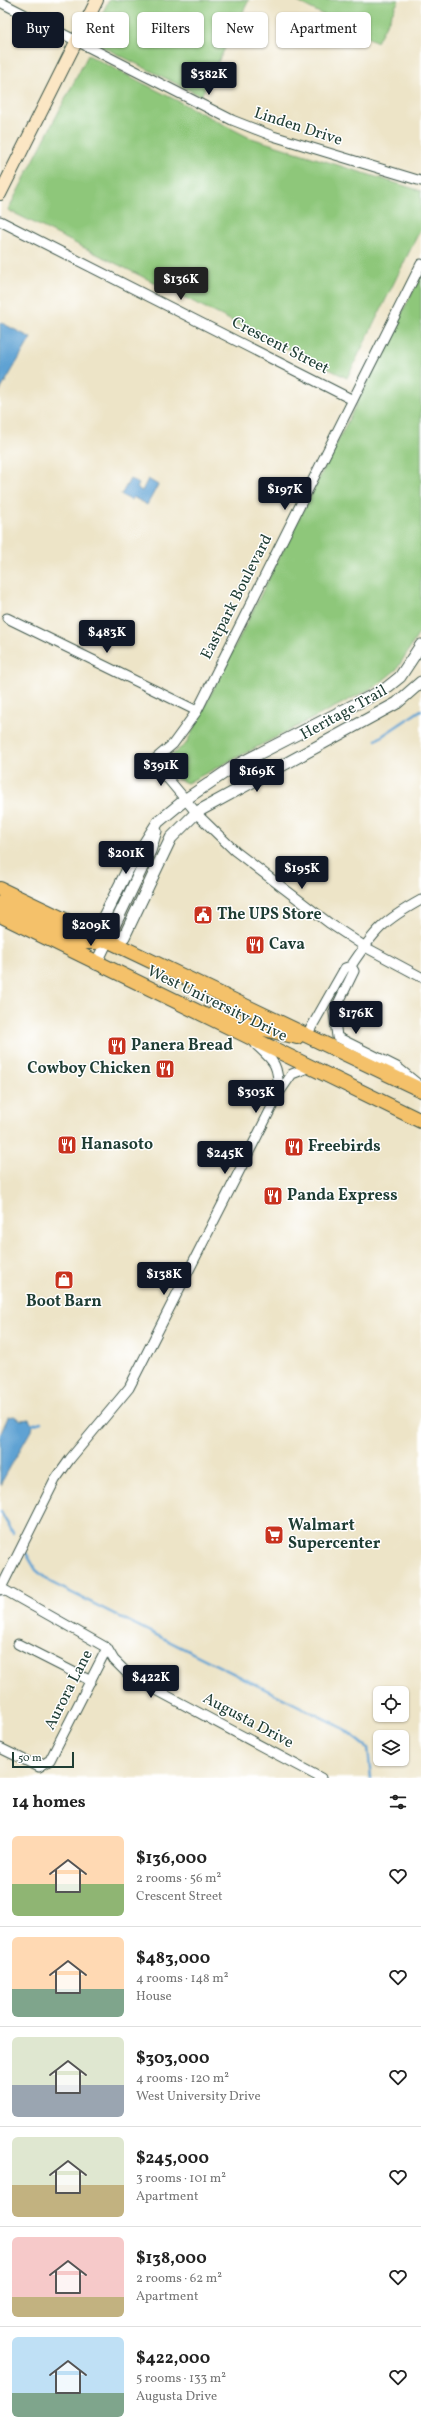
<!DOCTYPE html>
<html lang="en">
<head>
<meta charset="utf-8">
<style>
	body { margin:0; font-family:Vollkorn,serif; background:#f2f2f2; color:#222; height:100vh; display:flex; flex-direction:column; font-size:15px; white-space:nowrap }
	* { box-sizing:border-box; margin:0 }
	p { font-size:13px; color:#767676 }
	.icon { flex:none; width:22px; height:22px; fill:none; stroke:currentColor; stroke-width:2; stroke-linecap:round; stroke-linejoin:round }
	.map { position:relative; height:1778px; overflow:hidden }
	.drawer { display:flex; flex-direction:column; background:#fff; flex:1 }
	.drawer>* { flex:none }
	.hud { position:absolute; left:12px; top:12px; width:397px; height:36px; display:flex; gap:8px }
	.buttons { position:absolute; left:373px; top:1686px; display:grid; gap:8px }
	.buttons a { display:grid; place-items:center; width:36px; height:36px; border-radius:6px; background:#fff; box-shadow:0 1px 3px #0004; font-size:20px }
	.scale { position:absolute; left:12px; bottom:10px; width:62px; box-sizing:border-box; padding-left:4px; border:2px solid #1f3d34; border-top:0; font-size:11px; line-height:14px; white-space:nowrap; color:#1f3d34; -webkit-text-stroke:3px #fff; paint-order:stroke }
	.price { position:absolute; translate:-50% -34px; padding:0 9px; border-radius:4px; background:#111827; color:#fff; font-size:13px; line-height:26px; filter:drop-shadow(0 1px 2px #0008) }
	.price::after { content:''; position:absolute; left:50%; top:24px; width:12px; height:9px; margin-left:-6px; background:inherit; clip-path:polygon(0 0,100% 0,50% 100%) }
	.price.active { background:#222; color:#fff }
	ul { padding:0; list-style:none }
	li { display:flex; align-items:center; gap:12px; height:100px; padding:0 12px }
	li+li { border-top:1px solid #e0e0e0 }
	li span { display:grid; place-items:center; flex:none; width:112px; height:80px; border-radius:6px; color:#555 }
	li>.icon { margin-inline-start:auto }
	span .icon { width:48px; height:48px; fill:#fffc; stroke-width:1 }
	li b { font-size:17px }
	h2 { display:flex; justify-content:space-between; align-items:center; height:48px; padding:0 12px; font-size:17px }
	.pill { padding:0 14px; border-radius:6px; background:#fff; box-shadow:0 1px 3px #0004; font-size:14px; line-height:36px }
	.pill.active { background:#111827; color:#fff }
	.map>svg:first-child { display:block }
</style>
</head>
<body>
<div class="map">
<svg width="421" height="1778" viewBox="0 0 421 1778">
	<rect width="100%" height="100%" fill="#fff"/>
	<filter id="ink" filterUnits="userSpaceOnUse"><feTurbulence type="fractalNoise" baseFrequency=".025" numOctaves="2"/><feDisplacementMap in="SourceGraphic" scale="8" xChannelSelector="R" yChannelSelector="G"/><feConvolveMatrix kernelMatrix="1 2 1 2 8 2 1 2 1" color-interpolation-filters="sRGB"/></filter>
	<filter id="wash" filterUnits="userSpaceOnUse"><feTurbulence type="fractalNoise" baseFrequency=".012" numOctaves="4" result="noise"/><feDisplacementMap in="SourceGraphic" scale="16" xChannelSelector="R" yChannelSelector="G"/><feGaussianBlur stdDeviation="0.9" result="paint"/><feColorMatrix in="noise" values="0 0 0 0 0 0 0 0 0 0 0 0 0 0 0 0 0 1.4 0 .05"/><feComposite in="paint" operator="in"/></filter>
	<g filter="url(#wash)">
		<rect width="100%" height="100%" fill="#ede4c7"/>
		<!-- green -->
		<path fill="#8ec77a" stroke="#568257" d="M109 0H249L201 96 89 40Z
			M294 0H399L377 42Z
			M88 55 248 137 421 191V228L347 378 8 210Z
			M421 275V630L397 669 376 686 187 783 175 778 165 760 186 744Z"/>
		<!-- water -->
		<path fill="#5ea2d3" stroke="#3e7084" d="M0 322 31 338 0 391Z
			M130 479 139 484 137 488 142 491 148 479 158 485 147 505 133 497 131 500 121 495Z
			M14 1416 21 1420 29 1419 33 1427 0 1485V1435L8 1417Z"/>
		<g fill="none" stroke-linecap="round" stroke-linejoin="round">
			<!-- stream -->
			<path stroke="#5ea2d3" stroke-width="2.5" d="M376 740 421 710
				M31 1425 41 1422
				M0 1511 13 1533
				M26 1553 36 1570 50 1582 343 1728 368 1748 371 1778"/>
		</g>
	</g>
	<g filter="url(#ink)">
		<g fill="none" stroke-linecap="round" stroke-linejoin="round">
			<!-- minor casing -->
			<g stroke="#3e564a" stroke-width="11">
				<path id="minor" d="M0 2 232 120 273 136 421 181
					M0 221 353 400
					M421 264 197 711 173 744 153 761 200 817 235 851 329 923 367 948 421 977
					M7 618 197 711
					M351 966 354 971 334 1012 337 1037 397 1067 418 1084
					M307 1035 345 968 351 966C375 930 383 921 421 900
					M256 1045C276 1063 278 1065 279 1093
					M1 1588 107 1648 114 1660 130 1676 321 1778
					M0 1590 55 1480 70 1459 129 1388 279 1093 292 1074 310 1067
					M18 1644 91 1681
					M0 1748 39 1767 50 1760 107 1648"/>
			</g>
			<!-- tertiary casing -->
			<g stroke="#3e564a" stroke-width="13">
				<path id="tertiary" d="M95 934 127 871 158 822 186 799 233 767 385 689 400 677 421 645
					M124 937 171 838 197 812 397 703 421 682
					M96 964 150 851 156 831"/>
			</g>
			<!-- secondary casing -->
			<g stroke="#3e564a" stroke-width="14">
				<path id="secondary" d="M0 194 97 0"/>
			</g>
			<!-- primary casing -->
			<g stroke="#3e564a" stroke-width="16">
				<path id="primary" d="M0 889 421 1090
					M0 903 85 942H96L108 939
					M0 915 421 1121
					M216 1011 252 1026 297 1037"/>
			</g>
			<!-- minor -->
			<use href="#minor" stroke="#fff" stroke-width="9"/>
			<!-- tertiary -->
			<use href="#tertiary" stroke="#fff" stroke-width="11"/>
			<!-- secondary -->
			<use href="#secondary" stroke="#fbe6c4" stroke-width="12"/>
			<!-- primary -->
			<use href="#primary" stroke="#f4c16b" stroke-width="14"/>
		</g>
	</g>
	<!-- icons -->
	<defs>
		<g id="civic-square" transform="scale(1)"><rect x="-9" y="-9" width="18" height="18" rx="4" fill="#c8321e" stroke="#fff"/><path d="M-.6-6.5H3V-4.5H.6V-3L4-1V1h2V6H-6V1h2V-1L-.6-3ZM-1.2 2.5V6h2.4V2.5Z" fill="#fff"/></g>
		<g id="restaurant-square" transform="scale(1)"><rect x="-9" y="-9" width="18" height="18" rx="4" fill="#c8321e" stroke="#fff"/><path d="M-5-6h1v4h1v-4h1v4h1v-4h1v5L-1.5 .5V6h-2V.5L-5-1ZM5-6V6H3V1.5H1.5Q1.5-4 5-6Z" fill="#fff"/></g>
		<g id="shop-square" transform="scale(1)"><rect x="-9" y="-9" width="18" height="18" rx="4" fill="#c8321e" stroke="#fff"/><path d="M-5-2.5h2.3a2.7 3.5 0 0 1 5.4 0H5L5.5 6h-11ZM-1.5-2.5h3a1.5 2.3 0 0 0-3 0Z" fill="#fff"/></g>
		<g id="supermarket-square" transform="scale(1)"><rect x="-9" y="-9" width="18" height="18" rx="4" fill="#c8321e" stroke="#fff"/><path d="M-6-5.5h2.5l.6 2H6L4.5 2H-2.5L-4.4-4H-6ZM-1.5 3.2a1.3 1.3 0 1 0 .1 0ZM3 3.2a1.3 1.3 0 1 0 .1 0Z" fill="#fff"/></g>
	</defs>
	<g fill-rule="evenodd">
		<use href="#civic-square" x="203" y="915"/>
		<use href="#restaurant-square" x="255" y="945"/>
		<use href="#restaurant-square" x="117" y="1046"/>
		<use href="#restaurant-square" x="165" y="1069"/>
		<use href="#restaurant-square" x="67" y="1145"/>
		<use href="#restaurant-square" x="294" y="1147"/>
		<use href="#restaurant-square" x="273" y="1196"/>
		<use href="#shop-square" x="64" y="1280"/>
		<use href="#supermarket-square" x="274" y="1535"/>
	</g>
	<g text-anchor="middle" dominant-baseline="central" stroke-width="3" stroke-linejoin="round" paint-order="stroke">
		<!-- street labels -->
		<g font-size="16" fill="#1f3d34" stroke="#fff">
			<text transform="translate(298 127) rotate(18)">Linden Drive</text>
			<text transform="translate(280 346) rotate(27)">Crescent Street</text>
			<text transform="translate(237 597) rotate(-63)">Eastpark Boulevard</text>
			<text transform="translate(344 713) rotate(-29)">Heritage Trail</text>
			<text transform="translate(217 1004) rotate(26)">West University Drive</text>
			<text transform="translate(69 1690) rotate(-63)">Aurora Lane</text>
			<text transform="translate(248 1721) rotate(28)">Augusta Drive</text>
		</g>
		<!-- poi labels -->
		<g font-size="16" font-weight="bold" fill="#1f3d34" stroke="#fff" text-anchor="start">
			<text x="217" y="915">The UPS Store</text>
			<text x="269" y="945">Cava</text>
			<text x="131" y="1046">Panera Bread</text>
			<text x="151" y="1069" text-anchor="end">Cowboy Chicken</text>
			<text x="81" y="1145">Hanasoto</text>
			<text x="308" y="1147">Freebirds</text>
			<text x="287" y="1196">Panda Express</text>
			<text x="64" y="1302" text-anchor="middle">Boot Barn</text>
			<text x="288" y="1526">Walmart<tspan x="288" dy="18">Supercenter</tspan></text>
		</g>
	</g>
</svg>
<div class="buttons">
<a><svg class="icon" aria-label="locate" viewBox="0 0 24 24"><circle cx="12" cy="12" r="6"/><path d="M12 2v4M12 18v4M2 12h4M18 12h4"/></svg></a>
<a><svg class="icon" aria-label="layers" viewBox="0 0 24 24"><path d="M12 4l9 5-9 5-9-5zM3 14l9 5 9-5"/></svg></a>
</div>
<div class="scale">50 m</div>
<b class="price" style="left:209px;top:96px">$382K</b>
<b class="price active" style="left:181px;top:301px">$136K</b>
<b class="price" style="left:285px;top:511px">$197K</b>
<b class="price" style="left:107px;top:654px">$483K</b>
<b class="price" style="left:161px;top:787px">$391K</b>
<b class="price" style="left:257px;top:793px">$169K</b>
<b class="price" style="left:126px;top:875px">$201K</b>
<b class="price" style="left:302px;top:890px">$195K</b>
<b class="price" style="left:91px;top:947px">$209K</b>
<b class="price" style="left:356px;top:1035px">$176K</b>
<b class="price" style="left:256px;top:1114px">$303K</b>
<b class="price" style="left:225px;top:1175px">$245K</b>
<b class="price" style="left:164px;top:1296px">$138K</b>
<b class="price" style="left:151px;top:1699px">$422K</b>
<div class="hud">
<a class="pill active">Buy</a>
<a class="pill">Rent</a>
<a class="pill">Filters</a>
<a class="pill">New</a>
<a class="pill">Apartment</a>
</div>
</div>
<section class="drawer">
<h2>14 homes<svg class="icon" aria-label="filters" viewBox="0 0 24 24"><path d="M4 7h16M4 17h16"/><circle cx="9" cy="7" r="2"/><circle cx="15" cy="17" r="2"/></svg></h2>
<ul>
<li><span style="background:linear-gradient(#ffd9b3 60%,#8fb573 0)"><svg class="icon" aria-label="home" viewBox="0 0 24 24"><path d="M3 11l9-7 9 7M6 9v11h12V9"/></svg></span><div><b>$136,000</b><p>2 rooms · 56 m²</p><p>Crescent Street</p></div><svg class="icon" aria-label="heart" viewBox="0 0 24 24"><path d="M12 20l-8-8c-3-5 5-10 8-4 3-6 11-1 8 4z"/></svg></li>
<li><span style="background:linear-gradient(#ffd9b3 65%,#7fa58c 0)"><svg class="icon" aria-label="home" viewBox="0 0 24 24"><path d="M3 11l9-7 9 7M6 9v11h12V9"/></svg></span><div><b>$483,000</b><p>4 rooms · 148 m²</p><p>House</p></div><svg class="icon" aria-label="heart" viewBox="0 0 24 24"><path d="M12 20l-8-8c-3-5 5-10 8-4 3-6 11-1 8 4z"/></svg></li>
<li><span style="background:linear-gradient(#dfe7d0 60%,#9aa5b1 0)"><svg class="icon" aria-label="home" viewBox="0 0 24 24"><path d="M3 11l9-7 9 7M6 9v11h12V9"/></svg></span><div><b>$303,000</b><p>4 rooms · 120 m²</p><p>West University Drive</p></div><svg class="icon" aria-label="heart" viewBox="0 0 24 24"><path d="M12 20l-8-8c-3-5 5-10 8-4 3-6 11-1 8 4z"/></svg></li>
<li><span style="background:linear-gradient(#dfe7d0 60%,#c2b280 0)"><svg class="icon" aria-label="home" viewBox="0 0 24 24"><path d="M3 11l9-7 9 7M6 9v11h12V9"/></svg></span><div><b>$245,000</b><p>3 rooms · 101 m²</p><p>Apartment</p></div><svg class="icon" aria-label="heart" viewBox="0 0 24 24"><path d="M12 20l-8-8c-3-5 5-10 8-4 3-6 11-1 8 4z"/></svg></li>
<li><span style="background:linear-gradient(#f6c9c9 75%,#c2b280 0)"><svg class="icon" aria-label="home" viewBox="0 0 24 24"><path d="M3 11l9-7 9 7M6 9v11h12V9"/></svg></span><div><b>$138,000</b><p>2 rooms · 62 m²</p><p>Apartment</p></div><svg class="icon" aria-label="heart" viewBox="0 0 24 24"><path d="M12 20l-8-8c-3-5 5-10 8-4 3-6 11-1 8 4z"/></svg></li>
<li><span style="background:linear-gradient(#bfe0f5 70%,#7fa58c 0)"><svg class="icon" aria-label="home" viewBox="0 0 24 24"><path d="M3 11l9-7 9 7M6 9v11h12V9"/></svg></span><div><b>$422,000</b><p>5 rooms · 133 m²</p><p>Augusta Drive</p></div><svg class="icon" aria-label="heart" viewBox="0 0 24 24"><path d="M12 20l-8-8c-3-5 5-10 8-4 3-6 11-1 8 4z"/></svg></li>
</ul>
</section>
</body>
</html>
